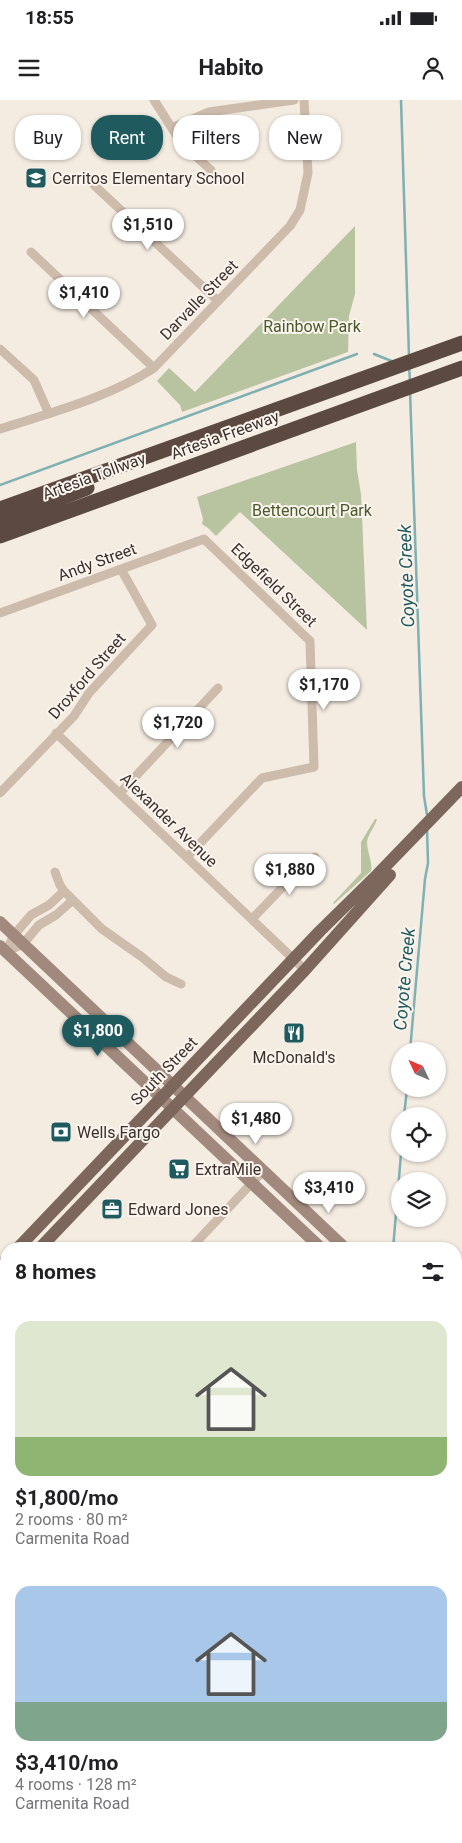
<!DOCTYPE html>
<html lang="en">
<head>
<meta charset="utf-8">
<style>
	body { margin:0; font-family:Roboto,sans-serif; background:#f2f2f2; color:#202124; height:100vh; display:flex; flex-direction:column; font-size:19px; white-space:nowrap }
	* { box-sizing:border-box; margin:0 }
	p { font-size:16px; color:#757577 }
	.icon { flex:none; width:28px; height:28px; fill:none; stroke:currentColor; stroke-width:2; stroke-linecap:round; stroke-linejoin:round }
	.map { position:relative; flex:1; overflow:hidden }
	.drawer { position:absolute; left:0px; top:1142px; width:462px; height:601px; display:flex; flex-direction:column; background:#fff; border-radius:20px 20px 0 0; box-shadow:0 1px 4px #0004 }
	.drawer>* { flex:none }
	.guide { position:absolute; left:15px; top:15px; width:432px; height:45px; display:flex; gap:10px }
	.needle { width:32px; rotate:314deg }
	.tools { position:absolute; left:391px; top:942px; display:grid; gap:10px }
	.tools a { display:grid; place-items:center; width:55px; height:55px; border-radius:50%; background:#fff; box-shadow:0 1px 4px #0004; font-size:25px }
	.price { position:absolute; translate:-50% -42px; padding:0 11px; border-radius:18px; background:#fff; color:#222; font-size:16px; line-height:32px; filter:drop-shadow(0 1px 2px #0008) }
	.price::after { content:''; position:absolute; left:50%; top:30px; width:15px; height:11px; margin-left:-8px; background:inherit; clip-path:polygon(0 0,100% 0,50% 100%) }
	.price.active { background:#1f5a5e; color:#fff }
	ul { padding:0; list-style:none }
	li { display:grid; align-content:center; gap:10px; height:265px; padding:0 15px }
	li span { display:grid; place-items:center; height:155px; border-radius:15px; color:#555 }
	li>.icon { margin-inline-start:auto }
	span .icon { width:90px; height:90px; fill:#fffc; stroke-width:1 }
	li b { font-size:21px }
	h2 { display:flex; justify-content:space-between; align-items:center; height:60px; padding:0 15px; font-size:21px }
	.chip { padding:0 18px; border-radius:20px; background:#fff; box-shadow:0 1px 4px #0004; font-size:18px; line-height:45px }
	.chip.active { background:#1f5a5e; color:#fff }
	.status { display:flex; justify-content:space-between; align-items:center; height:35px; padding:0 25px; background:#fff; direction:ltr }
	.status svg { height:14px; fill:currentColor }
	header { display:flex; justify-content:space-between; align-items:center; height:65px; padding:0 15px; background:#fff; font-size:22px; font-weight:700 }
	.map>svg:first-child { display:block }
</style>
</head>
<body>
<div class="status"><b>18:55</b><svg viewBox="0 0 49 12"><path d="M0 12V9h3v3zM5 12V6h3v6zM10 12V3h3v9zM15 12V0h3v12zM26 1h20v11H26zM47 4h2v5h-2z"/></svg></div>
<header><svg class="icon" aria-label="menu" viewBox="0 0 24 24"><path d="M4 6h16M4 12h16M4 18h16"/></svg>Habito<svg class="icon" aria-label="person" viewBox="0 0 24 24"><circle cx="12" cy="8" r="4"/><path d="M4 21q1-7 8-7t8 7"/></svg></header>
<div class="map">
<svg width="462" height="1743" viewBox="0 0 462 1743">
	<rect width="100%" height="100%" fill="#f4ebe1"/>
	<!-- green -->
	<path fill="#b8c4a0" d="M355 126V194L349 216 348 252 182 312 180 305 157 281 169 268 195 292Z
		M356 342 357 370 361 394 367 530 240 412 216 436 208 428 202 424 203 419 197 397Z
		M375 719H377C375 727 368 734 367 742 367 752 373 763 371 771L334 804 333 803 361 773V742Z
		M0 1636 6 1642V1738H46L43 1743H0Z"/>
	<g fill="none" stroke-linecap="round" stroke-linejoin="round">
		<!-- stream -->
		<path stroke="#7fb0b2" stroke-width="2.5" d="M401 0 409 256
			M374 254 394 262
			M409 266 410 281
			M410 291 424 696 427 715
			M0 385 357 254
			M410 951 425 779 428 763 427 728
			M404 1016 407 989
			M393 1149 401 1054
			M341 1743 342 1738"/>
		<!-- minor -->
		<path stroke="#cdbbac" stroke-width="9" d="M154 0 182 44 211 70
			M172 28 209 12 294 0
			M94 85 218 201
			M31 152 154 268
			M0 249 34 280 49 314
			M0 329C50 313 110 297 154 268L290 126 300 110 308 73 304 0
			M0 513 204 439 310 541 314 667 262 678 187 757
			M56 633 305 870
			M0 693 74 616 89 593 152 525 121 469
			M120 693 218 588
			M55 772 60 785 64 791 102 829 142 857 166 877 181 884
			M252 819 302 767 315 757
			M6 852 14 835 31 815 49 805 64 791
			M6 852 23 844 39 825 56 815 73 800
			M190 1149 263 1071
			M0 1246 6 1252
			M0 1373 6 1379
			M0 1409 6 1402
			M456 1493 462 1487
			M0 1500 6 1506
			M0 1626 6 1632
			M456 1648 462 1642
			M456 1714 462 1719
			M52 1743 54 1738
			M240 1743V1738"/>
		<!-- secondary -->
		<path stroke="#a18a7d" stroke-width="12" d="M0 822 346 1149
			M0 846 322 1149
			M456 1252 462 1258
			M456 1274 462 1280"/>
		<!-- primary -->
		<path stroke="#7d675c" stroke-width="12" d="M17 1149 320 831 377 775 462 687
			M39 1149 305 870 390 775
			M0 1167 6 1160
			M0 1190 6 1184"/>
		<!-- motorway -->
		<path stroke="#5c4a42" stroke-width="15" d="M0 409 462 243
			M0 421 87 388
			M0 436 462 268"/>
	</g>
	<!-- icons -->
	<defs>
		<g id="school-square" transform="scale(1.125)"><rect x="-9" y="-9" width="18" height="18" rx="4" fill="#1f5a5e" stroke="#fbf5ee"/><path d="M0-5L7-2L0 1L-7-2ZM-4 1L0 2.5L4 1V4Q0 6-4 4Z" fill="#fff"/></g>
		<g id="restaurant-square" transform="scale(1.125)"><rect x="-9" y="-9" width="18" height="18" rx="4" fill="#1f5a5e" stroke="#fbf5ee"/><path d="M-5-6h1v4h1v-4h1v4h1v-4h1v5L-1.5 .5V6h-2V.5L-5-1ZM5-6V6H3V1.5H1.5Q1.5-4 5-6Z" fill="#fff"/></g>
		<g id="bank-square" transform="scale(1.125)"><rect x="-9" y="-9" width="18" height="18" rx="4" fill="#1f5a5e" stroke="#fbf5ee"/><path d="M-6-4H6V4H-6ZM0-2.3a2.3 2.3 0 1 0 0 4.6a2.3 2.3 0 1 0 0-4.6Z" fill="#fff"/></g>
		<g id="supermarket-square" transform="scale(1.125)"><rect x="-9" y="-9" width="18" height="18" rx="4" fill="#1f5a5e" stroke="#fbf5ee"/><path d="M-6-5.5h2.5l.6 2H6L4.5 2H-2.5L-4.4-4H-6ZM-1.5 3.2a1.3 1.3 0 1 0 .1 0ZM3 3.2a1.3 1.3 0 1 0 .1 0Z" fill="#fff"/></g>
		<g id="office-square" transform="scale(1.125)"><rect x="-9" y="-9" width="18" height="18" rx="4" fill="#1f5a5e" stroke="#fbf5ee"/><path d="M-6-3h4V-5.5h4V-3h4V5H-6ZM-1-4.5V-3h2v-1.5ZM-6 0V1H6V0Z" fill="#fff"/></g>
	</defs>
	<g fill-rule="evenodd">
		<use href="#school-square" x="36" y="78"/>
		<use href="#restaurant-square" x="294" y="933"/>
		<use href="#bank-square" x="61" y="1032"/>
		<use href="#supermarket-square" x="179" y="1069"/>
		<use href="#office-square" x="112" y="1109"/>
	</g>
	<g text-anchor="middle" dominant-baseline="central" stroke-width="4" stroke-linejoin="round" paint-order="stroke">
		<!-- poi labels -->
		<g font-size="16" fill="#3b302b" stroke="#fbf5ee" text-anchor="start">
			<text x="52" y="78">Cerritos Elementary School</text>
			<text x="294" y="957" text-anchor="middle">McDonald's</text>
			<text x="77" y="1032">Wells Fargo</text>
			<text x="195" y="1069">ExtraMile</text>
			<text x="128" y="1109">Edward Jones</text>
		</g>
		<!-- street labels -->
		<g font-size="16" fill="#3b302b" stroke="#fbf5ee">
			<text transform="translate(199 200) rotate(-46)">Darvalle Street</text>
			<text transform="translate(225 335) rotate(-20)">Artesia Freeway</text>
			<text transform="translate(94 376) rotate(-20)">Artesia Tollway</text>
			<text transform="translate(97 462) rotate(-20)">Andy Street</text>
			<text transform="translate(274 485) rotate(44)">Edgefield Street</text>
			<text transform="translate(87 576) rotate(-49)">Droxford Street</text>
			<text transform="translate(169 720) rotate(44)">Alexander Avenue</text>
			<text transform="translate(164 971) rotate(-46)">South Street</text>
		</g>
		<!-- park labels -->
		<g font-size="16" fill="#4a5a2e" stroke="#fbf5ee">
			<text x="312" y="226">Rainbow Park</text>
			<text x="312" y="410">Bettencourt Park</text>
		</g>
		<!-- water labels -->
		<g font-size="18" font-style="italic" fill="#1f5a5e" stroke="#fbf5ee">
			<text transform="translate(406 476) rotate(-92)">Coyote Creek</text>
			<text transform="translate(404 879) rotate(-85)">Coyote Creek</text>
		</g>
	</g>
</svg>
<div class="tools">
<a><svg class="needle" viewBox="-14 -14 28 28"><path d="M0-13l5 13h-10z" fill="#e53935"/><path d="M0 13l5-13h-10z" fill="#757577"/></svg></a>
<a><svg class="icon" aria-label="locate" viewBox="0 0 24 24"><circle cx="12" cy="12" r="6"/><path d="M12 2v4M12 18v4M2 12h4M18 12h4"/></svg></a>
<a><svg class="icon" aria-label="layers" viewBox="0 0 24 24"><path d="M12 4l9 5-9 5-9-5zM3 14l9 5 9-5"/></svg></a>
</div>
<b class="price" style="left:148px;top:151px">$1,510</b>
<b class="price" style="left:84px;top:219px">$1,410</b>
<b class="price" style="left:324px;top:611px">$1,170</b>
<b class="price" style="left:178px;top:649px">$1,720</b>
<b class="price" style="left:290px;top:796px">$1,880</b>
<b class="price active" style="left:98px;top:957px">$1,800</b>
<b class="price" style="left:256px;top:1045px">$1,480</b>
<b class="price" style="left:329px;top:1114px">$3,410</b>
<div class="guide">
<a class="chip">Buy</a>
<a class="chip active">Rent</a>
<a class="chip">Filters</a>
<a class="chip">New</a>
</div>
<section class="drawer">
<h2>8 homes<svg class="icon" aria-label="filters" viewBox="0 0 24 24"><path d="M4 7h16M4 17h16"/><circle cx="9" cy="7" r="2"/><circle cx="15" cy="17" r="2"/></svg></h2>
<ul>
<li><span style="background:linear-gradient(#dfe7d0 75%,#8fb573 0)"><svg class="icon" aria-label="home" viewBox="0 0 24 24"><path d="M3 11l9-7 9 7M6 9v11h12V9"/></svg></span><div><b>$1,800/mo</b><p>2 rooms · 80 m²</p><p>Carmenita Road</p></div></li>
<li><span style="background:linear-gradient(#a9c7e8 75%,#7fa58c 0)"><svg class="icon" aria-label="home" viewBox="0 0 24 24"><path d="M3 11l9-7 9 7M6 9v11h12V9"/></svg></span><div><b>$3,410/mo</b><p>4 rooms · 128 m²</p><p>Carmenita Road</p></div></li>
</ul>
</section>
</div>
</body>
</html>
